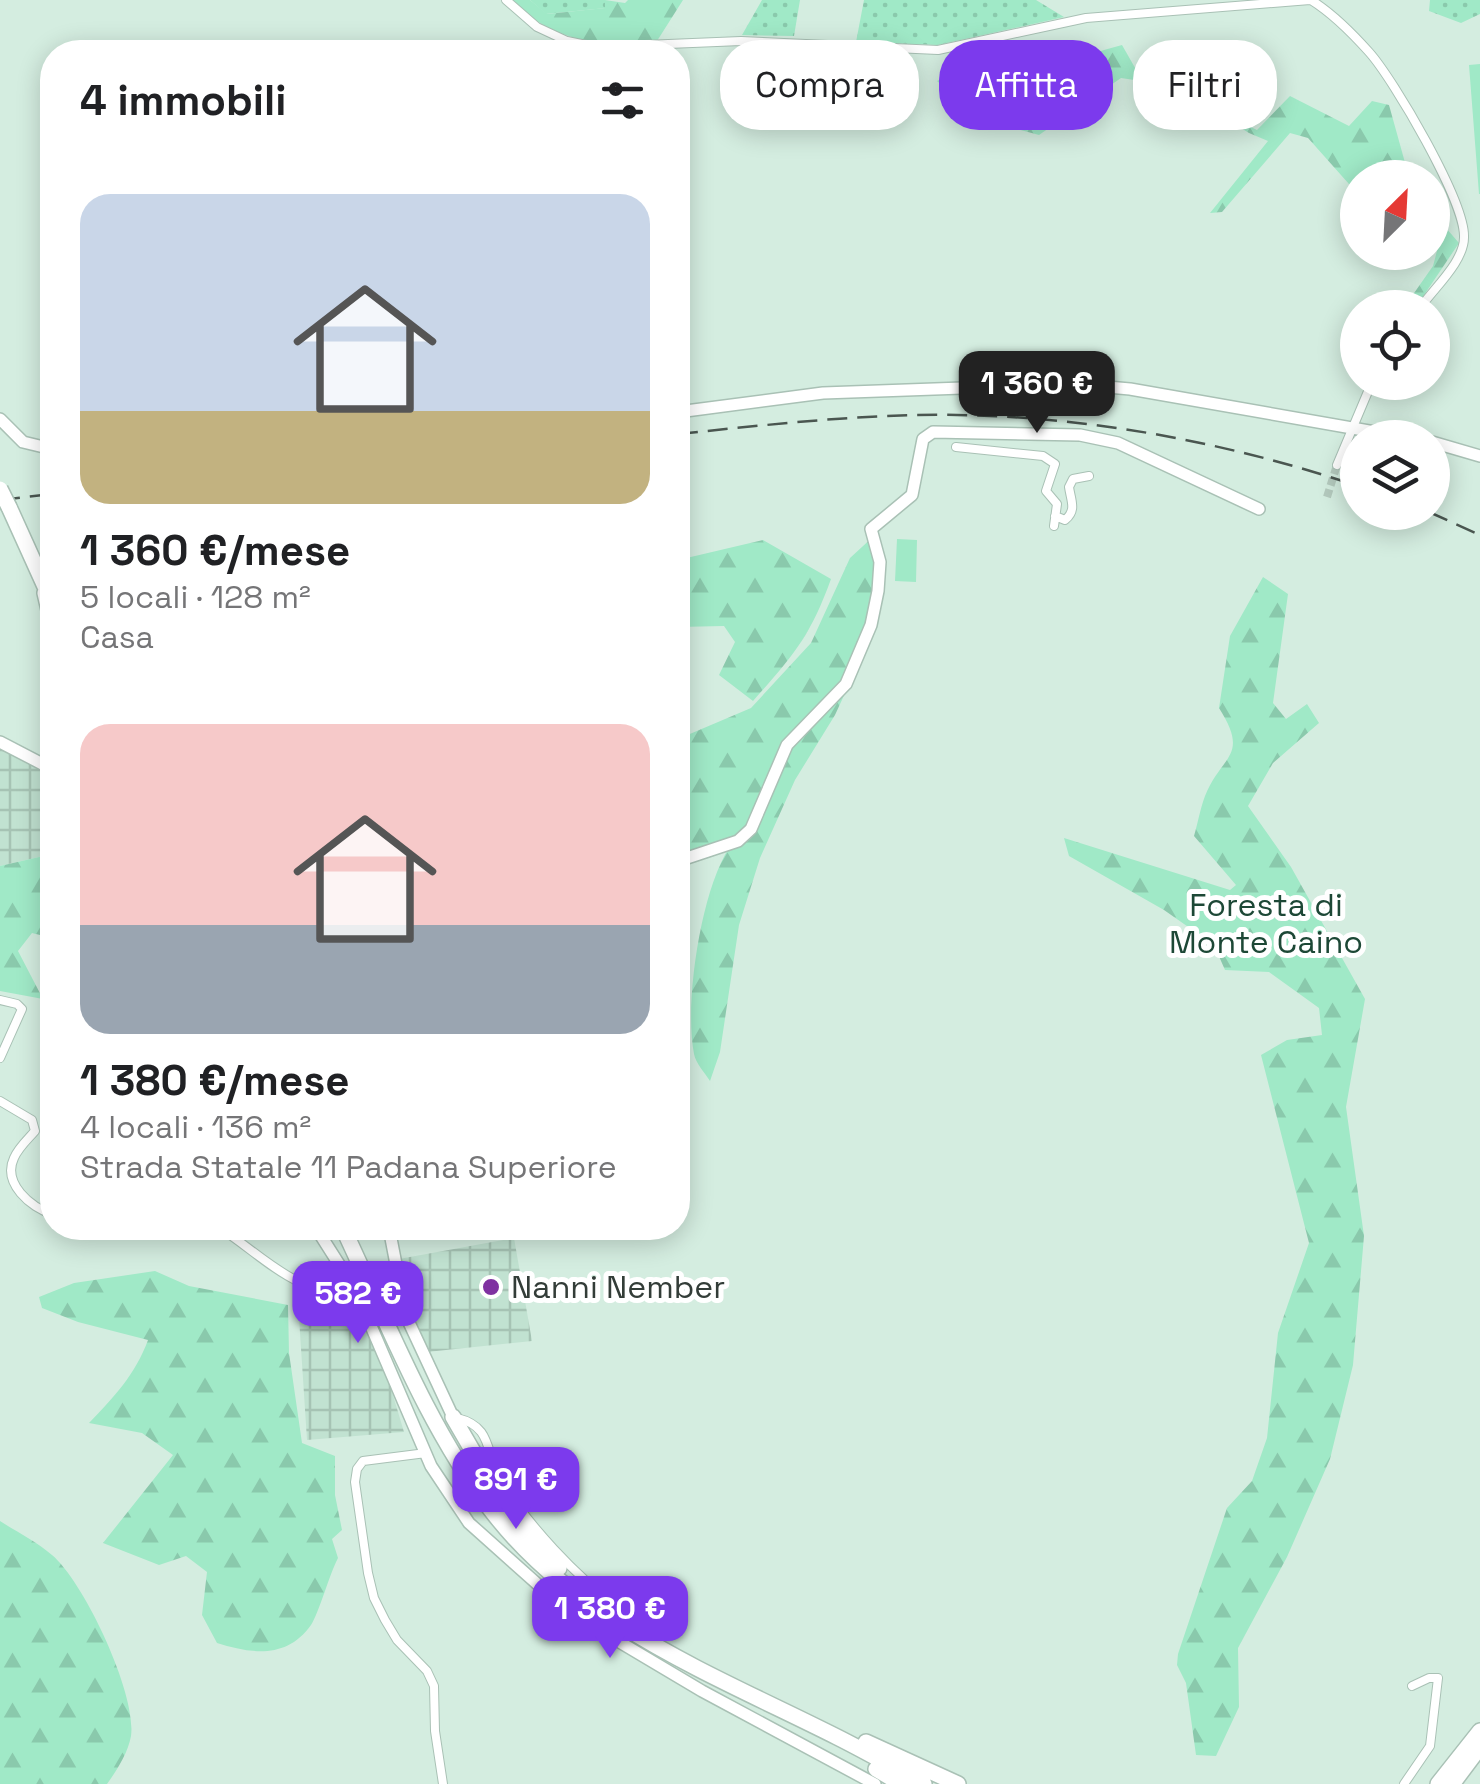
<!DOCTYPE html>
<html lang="it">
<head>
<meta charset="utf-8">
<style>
	body { margin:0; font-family:"Space Grotesk",sans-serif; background:#f2f2f2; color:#202124; height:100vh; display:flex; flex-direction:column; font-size:38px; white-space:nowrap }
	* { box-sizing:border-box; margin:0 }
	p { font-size:32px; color:#757577 }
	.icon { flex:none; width:55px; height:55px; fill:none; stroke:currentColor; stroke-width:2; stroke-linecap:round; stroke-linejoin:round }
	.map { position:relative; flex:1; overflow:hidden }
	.sheet { position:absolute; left:40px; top:40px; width:650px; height:1200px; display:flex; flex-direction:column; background:#fff; border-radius:40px; box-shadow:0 5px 25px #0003 }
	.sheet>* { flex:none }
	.banner { position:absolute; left:720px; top:40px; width:610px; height:90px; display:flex; gap:20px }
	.needle { width:65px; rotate:24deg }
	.tools { position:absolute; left:1340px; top:160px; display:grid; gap:20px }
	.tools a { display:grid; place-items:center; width:110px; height:110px; border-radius:50%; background:#fff; box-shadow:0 5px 25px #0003; font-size:50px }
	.price { position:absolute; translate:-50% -85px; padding:0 22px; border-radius:20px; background:#7c3aed; color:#fff; font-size:32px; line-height:65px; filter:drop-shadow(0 2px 5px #0008) }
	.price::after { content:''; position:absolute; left:50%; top:60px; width:30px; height:22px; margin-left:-15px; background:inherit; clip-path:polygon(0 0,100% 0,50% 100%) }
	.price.selected { background:#222; color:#fff }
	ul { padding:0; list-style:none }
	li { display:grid; align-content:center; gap:20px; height:530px; padding:0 40px }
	li span { display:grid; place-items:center; height:310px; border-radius:30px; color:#555 }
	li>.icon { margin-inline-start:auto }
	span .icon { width:180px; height:180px; fill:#fffc; stroke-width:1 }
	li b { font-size:42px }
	h2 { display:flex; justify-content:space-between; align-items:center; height:120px; padding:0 40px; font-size:42px }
	.tag { padding:0 35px; border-radius:40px; background:#fff; box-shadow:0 5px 25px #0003; font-size:35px; line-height:90px }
	.tag.selected { background:#7c3aed; color:#fff }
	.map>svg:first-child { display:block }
</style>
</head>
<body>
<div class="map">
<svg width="1480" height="1784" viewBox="0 0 1480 1784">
	<defs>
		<pattern id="industrial-grid" width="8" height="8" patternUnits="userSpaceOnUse" patternTransform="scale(2.5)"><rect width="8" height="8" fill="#c1e2d1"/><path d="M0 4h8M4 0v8" fill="none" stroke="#a6c3b4"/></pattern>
		<pattern id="grass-dots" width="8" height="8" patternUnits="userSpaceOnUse" patternTransform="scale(2.5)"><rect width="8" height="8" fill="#a0e9c7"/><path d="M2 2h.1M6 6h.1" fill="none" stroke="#8ac9ac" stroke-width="1.8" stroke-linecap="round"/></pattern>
		<pattern id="forest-firs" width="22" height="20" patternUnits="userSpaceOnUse" patternTransform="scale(2.5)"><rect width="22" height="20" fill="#a0e9c7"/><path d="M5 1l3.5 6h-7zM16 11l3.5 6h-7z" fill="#8ac9ac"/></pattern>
	</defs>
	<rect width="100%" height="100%" fill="#d4ede0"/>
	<!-- industrial -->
	<path fill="url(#industrial-grid)" d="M0 746 52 775V854L0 866Z
		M514 1238 532 1341 427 1352 406 1298 399 1259Z
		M297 1287 346 1297 372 1325 404 1432 307 1440Z"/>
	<!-- grass -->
	<path fill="url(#grass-dots)" d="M530 0H605L606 8 546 14Z
		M762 0H800L794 36 742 35Z
		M864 0H1036L1064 17 938 45 856 42Z
		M1430 0H1480V14L1461 23 1429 11Z"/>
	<!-- forest -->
	<path fill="url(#forest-firs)" d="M509 0H530L547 14 605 8V0L625 3 628 0H683L657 41C601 52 551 38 509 0Z
		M1122 45 1138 73 1173 82 1161 84 1121 78 1039 135 979 119 937 81 947 76 1007 77Z
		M1290 96 1349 126 1372 101 1389 105 1409 177 1358 178 1357 193 1308 138 1290 133 1222 212 1210 213 1268 141 1249 133 1199 102 1257 130Z
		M1433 213 1459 243 1416 307 1412 296 1433 266 1437 251 1433 248Z
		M875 535 879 541 870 639 835 715 795 780 760 858 739 925 720 1052 710 1081C705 1073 696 1064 694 1054 684 1003 701 891 729 848L678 861V739L751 708 811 643 850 558Z
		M763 540 831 579C810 637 793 656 753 701L719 675 735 642 724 626 678 627V560Z
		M1263 577 1288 594 1273 703 1286 719 1307 704 1319 723 1273 763 1248 806 1291 867 1365 999 1346 1107 1364 1236 1353 1365 1330 1459 1287 1557 1238 1648 1239 1707 1216 1756 1196 1755 1186 1683 1177 1665 1178 1654 1227 1508 1252 1481 1267 1438 1278 1333 1309 1243 1261 1055 1287 1040 1322 1035 1319 1008 1269 972 1225 970 1214 945 1164 910 1069 856 1064 838 1230 890 1236 885 1194 836C1198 823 1200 809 1205 796 1222 754 1250 757 1219 708L1230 636Z
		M52 854V938L32 933 18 951 43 999 0 991V866Z
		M155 1271 189 1286 288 1305 289 1353 302 1443 335 1456V1495L342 1530 332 1539 338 1558C329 1575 319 1613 311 1625 287 1659 252 1654 217 1643L202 1615 207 1572 186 1556 159 1565 103 1543 173 1455 142 1433 89 1423C114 1397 135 1375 148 1340L78 1322 42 1308 39 1297 74 1283Z
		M0 1521C17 1532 37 1542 52 1555 84 1582 137 1694 131 1736 128 1753 117 1770 107 1784H0Z"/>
	<!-- garden -->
	<path fill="#a0e9c7" d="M1480 64V194H1479L1469 65Z
		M897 539 917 540 916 582 895 581Z"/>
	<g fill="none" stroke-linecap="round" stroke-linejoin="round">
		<!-- street-tunnel -->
		<path stroke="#b4cabe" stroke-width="8" stroke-dasharray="8 4" stroke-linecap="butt" d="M1327 497 1337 465"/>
		<!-- street casing -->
		<g stroke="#a9c1b5" stroke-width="10">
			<path id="street" d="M506 0 537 27 567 41 596 47 741 41 938 50 1086 18 1310 0
				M1311 0C1332 13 1352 33 1369 52 1394 80 1464 200 1464 236 1465 261 1434 288 1420 308
				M956 447 1043 456 1055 464 1046 491 1057 504 1054 526
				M1337 465 1372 382
				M1055 516 1065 520C1077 510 1071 501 1069 487L1073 479 1089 476
				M0 1000 17 1004 22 1009 0 1058
				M0 1101 32 1120 35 1131C28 1139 18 1148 14 1158 2 1183 31 1208 52 1214
				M220 1228C265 1257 297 1298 356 1291
				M457 1418C495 1427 484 1455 503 1484 529 1526 576 1576 615 1605
				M426 1453 363 1461 357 1469 355 1482 368 1573 374 1598 385 1620 397 1640 427 1671 434 1686 435 1731 443 1784
				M1404 1784 1430 1746 1438 1678H1429L1412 1686"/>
		</g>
		<!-- secondary casing -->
		<g stroke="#a9c1b5" stroke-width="14">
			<path id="secondary" d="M678 412 823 393 1074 384 1130 389 1409 438
				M0 419 23 442 52 449
				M1432 442 1480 456
				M0 742 52 769
				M678 861 738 841 751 829 787 745 846 684 871 625 878 591 880 562 871 529 912 495 923 439 933 432 1080 435 1118 443 1259 509
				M316 1228 356 1291 431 1466 469 1523 553 1598 591 1625 702 1691 875 1784
				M389 1228 406 1316 453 1417"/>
		</g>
		<!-- highway casing -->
		<g stroke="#a9c1b5" stroke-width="18">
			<path id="highway" d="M9 507 52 602
				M45 593 52 623
				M343 1228C388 1323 427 1426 491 1510 577 1623 714 1675 837 1737 867 1752 895 1768 924 1784
				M453 1417 500 1498 559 1568
				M866 1742 958 1784
				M876 1769 901 1784
				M1453 1783 1480 1747
				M1438 1784 1480 1731"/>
		</g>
		<!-- street -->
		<use href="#street" stroke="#fff" stroke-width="8"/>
		<!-- secondary -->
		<use href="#secondary" stroke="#fff" stroke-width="11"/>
		<!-- highway -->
		<use href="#highway" stroke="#fff" stroke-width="15"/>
		<!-- rail -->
		<path stroke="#4a5650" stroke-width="2.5" stroke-dasharray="20 10" stroke-linecap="butt" d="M678 434C756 426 835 417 914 415 1065 412 1214 438 1358 486
			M0 500 52 494
			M1429 512 1480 535"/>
		<!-- highway-bridge casing -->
		<g stroke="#a9c1b5" stroke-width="18" stroke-linecap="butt">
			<path id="highway-bridge" d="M0 489 9 507"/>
		</g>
		<!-- highway-bridge -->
		<use href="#highway-bridge" stroke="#fff" stroke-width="15"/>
	</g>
	<!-- markers -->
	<circle fill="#7f31a1" stroke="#fff" stroke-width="4" cx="491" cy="1287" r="10"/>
	<g text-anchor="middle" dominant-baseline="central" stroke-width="10" stroke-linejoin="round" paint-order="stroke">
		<!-- park labels -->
		<g font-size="32" fill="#1d4836" stroke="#fff">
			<text x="1266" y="905">Foresta di<tspan x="1266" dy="37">Monte Caino</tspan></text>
		</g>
		<!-- poi labels -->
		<g font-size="32" fill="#333d38" stroke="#fff" text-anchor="start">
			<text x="511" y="1287">Nanni Nember</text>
		</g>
	</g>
</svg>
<div class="tools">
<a><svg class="needle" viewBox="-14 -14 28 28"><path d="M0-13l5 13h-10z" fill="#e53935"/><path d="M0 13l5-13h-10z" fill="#757577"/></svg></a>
<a><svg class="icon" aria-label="locate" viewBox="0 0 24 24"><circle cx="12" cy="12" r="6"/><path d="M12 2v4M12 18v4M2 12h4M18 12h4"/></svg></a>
<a><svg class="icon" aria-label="layers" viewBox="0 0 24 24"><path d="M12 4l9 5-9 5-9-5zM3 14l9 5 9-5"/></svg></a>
</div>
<b class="price selected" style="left:1037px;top:436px">1 360 €</b>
<b class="price" style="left:358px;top:1346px">582 €</b>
<b class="price" style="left:516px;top:1532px">891 €</b>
<b class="price" style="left:610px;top:1661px">1 380 €</b>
<div class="banner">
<a class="tag">Compra</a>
<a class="tag selected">Affitta</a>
<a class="tag">Filtri</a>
</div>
<section class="sheet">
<h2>4 immobili<svg class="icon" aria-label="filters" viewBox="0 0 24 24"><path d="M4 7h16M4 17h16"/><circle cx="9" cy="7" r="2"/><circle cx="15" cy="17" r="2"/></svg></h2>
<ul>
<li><span style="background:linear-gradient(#c9d6e8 70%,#c2b280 0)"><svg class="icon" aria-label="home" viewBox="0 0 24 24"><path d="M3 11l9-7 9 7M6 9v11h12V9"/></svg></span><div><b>1 360 €/mese</b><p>5 locali · 128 m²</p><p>Casa</p></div></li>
<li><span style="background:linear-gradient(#f6c9c9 65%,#9aa5b1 0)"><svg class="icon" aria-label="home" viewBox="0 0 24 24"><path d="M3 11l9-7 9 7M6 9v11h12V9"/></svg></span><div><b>1 380 €/mese</b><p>4 locali · 136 m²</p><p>Strada Statale 11 Padana Superiore</p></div></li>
</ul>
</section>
</div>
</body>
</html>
